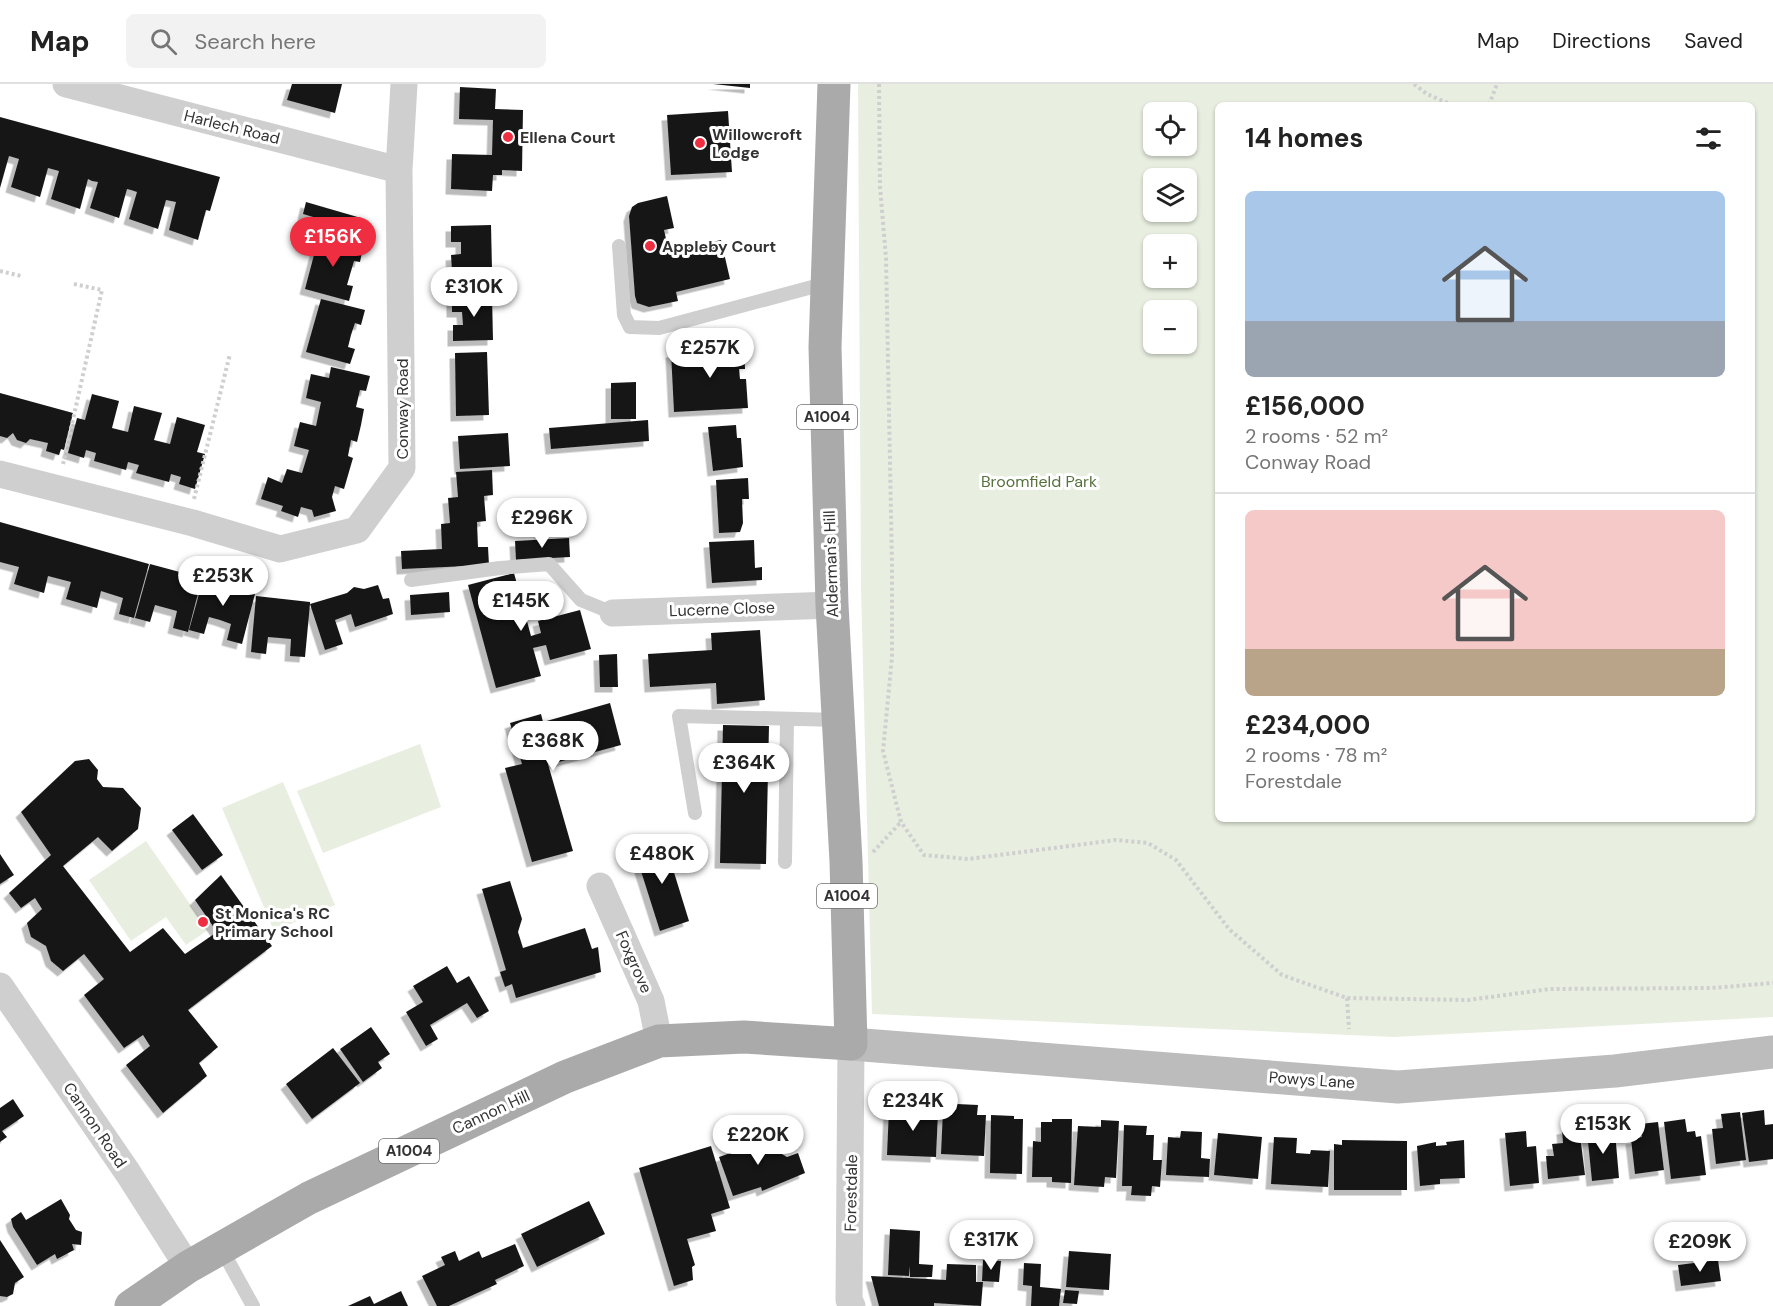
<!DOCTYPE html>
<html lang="en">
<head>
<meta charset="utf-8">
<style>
	body { margin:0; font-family:"DM Sans",sans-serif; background:#f2f2f2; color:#222; height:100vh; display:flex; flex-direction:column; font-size:22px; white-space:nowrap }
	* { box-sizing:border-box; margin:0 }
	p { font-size:20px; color:#767676 }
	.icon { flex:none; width:33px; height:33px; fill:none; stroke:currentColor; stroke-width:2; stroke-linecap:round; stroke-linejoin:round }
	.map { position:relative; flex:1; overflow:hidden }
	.side { position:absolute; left:1215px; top:18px; width:540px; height:720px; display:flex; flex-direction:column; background:#fff; border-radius:9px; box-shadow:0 2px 4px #0004 }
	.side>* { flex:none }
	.controls { position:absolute; left:1143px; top:18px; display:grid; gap:12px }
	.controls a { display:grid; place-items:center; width:54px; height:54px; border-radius:9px; background:#fff; box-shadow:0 2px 4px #0004; font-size:30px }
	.price { position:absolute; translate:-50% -51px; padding:0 14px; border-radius:21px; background:#fff; color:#222; font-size:20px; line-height:39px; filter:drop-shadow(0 2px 3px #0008) }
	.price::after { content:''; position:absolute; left:50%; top:36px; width:18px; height:14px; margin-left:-9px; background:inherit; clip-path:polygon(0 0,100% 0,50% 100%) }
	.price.on { background:#ef2e41; color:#fff }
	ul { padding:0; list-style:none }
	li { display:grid; align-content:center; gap:12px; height:318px; padding:0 30px }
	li+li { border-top:2px solid #e0e0e0 }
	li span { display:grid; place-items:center; height:186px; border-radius:9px; color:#555 }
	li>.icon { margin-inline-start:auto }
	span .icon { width:108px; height:108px; fill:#fffc; stroke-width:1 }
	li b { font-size:26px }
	h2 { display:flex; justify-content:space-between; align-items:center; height:72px; padding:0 30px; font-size:26px }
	header { display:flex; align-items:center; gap:36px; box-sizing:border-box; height:84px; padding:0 30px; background:#fff; border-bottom:2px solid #e0e0e0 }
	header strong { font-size:28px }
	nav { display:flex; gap:33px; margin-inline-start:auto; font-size:21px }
	.search { width:420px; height:54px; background:#f2f2f2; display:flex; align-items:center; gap:15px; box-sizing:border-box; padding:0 21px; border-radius:9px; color:#767676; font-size:22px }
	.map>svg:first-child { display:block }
</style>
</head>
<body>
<header>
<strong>Map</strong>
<div class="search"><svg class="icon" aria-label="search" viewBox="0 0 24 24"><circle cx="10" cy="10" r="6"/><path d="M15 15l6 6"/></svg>Search here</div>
<nav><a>Map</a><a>Directions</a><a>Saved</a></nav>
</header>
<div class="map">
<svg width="1773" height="1222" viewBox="0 0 1773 1222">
	<defs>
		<filter id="shadow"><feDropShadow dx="-5.5" dy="5.5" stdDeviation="0" flood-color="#0004"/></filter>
	</defs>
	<rect width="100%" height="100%" fill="#fff"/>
	<!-- green -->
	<path fill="#e8efe0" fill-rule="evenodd" d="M858 0H1773V933L1394 953 872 930 861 504ZM1218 21H1752V735H1218ZM1186 28V62H1154V28ZM1186 94V128H1154V94ZM1154 160H1186V194H1154ZM1186 226V260H1154V226Z
		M420 660 441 723 323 769 297 707Z
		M283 698 335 821 274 847 222 724Z
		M146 757 208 846 186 861 166 833 131 857 89 796Z"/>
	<!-- building -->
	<path fill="#191919" filter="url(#shadow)" d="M292 0H342L335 29 287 16Z
		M713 0H750V4Z
		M460 3 496 5 495 25 523 26 522 87 502 86V91H493L492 107 451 105 452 70 492 71 493 36 459 35Z
		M728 27 732 88 671 91 667 31Z
		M0 33 220 93 210 127 206 126 198 156 169 146 176 118 166 116 158 145 129 135 137 108 131 106 127 105 119 134 90 124 98 98 92 97 88 95 80 125 51 115 59 87 48 84 40 113 11 103 19 75 9 72 0 104Z
		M667 112 674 144 664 146 669 168 721 156 730 195 676 208 678 217 649 223 637 219 635 212 629 132 632 123 638 119Z
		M306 118 361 134 354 159 316 148 320 135 303 130Z
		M491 141 492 185 452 187 451 171 461 170V158H451V142Z
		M319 152 363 164 360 178 354 177 347 201 353 202 349 217 305 205Z
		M492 211 493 256 453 257V241H463L462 228H452V212Z
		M321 215 365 226 361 241 355 239 351 251 348 263 355 265 350 280 306 268Z
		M744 259 745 285H739L740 295H746L748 324 674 328 671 268 693 267V271L703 270 702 261Z
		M487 268 489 331 456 332 455 269Z
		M331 283 370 292 366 307 360 306 356 323 364 325 361 341 357 358 351 356 348 372 353 374 344 405 335 402 332 413 336 427 314 433 312 426 301 423 298 433 281 427 283 422 261 415 268 393 282 399 287 385 302 389 309 366 294 362 300 338 316 342 321 318 306 314 311 290 329 294Z
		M636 298V335H611V299Z
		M0 309 73 329 64 366 61 365 59 371 46 367 48 359 30 355 26 359 17 356 13 349 7 354 0 352Z
		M92 310 119 317 112 344 128 348 134 322 162 329 154 356 170 360 177 333 205 341 197 368 205 370 195 405 179 400 181 393 171 390 169 398 136 389 139 381 128 378 126 386 94 377 96 369 86 366 84 374 68 369 77 334 85 336Z
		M648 336 649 357 551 365 549 344Z
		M736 341 737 354H741L743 383 713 387 708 343Z
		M508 349 510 382 460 385 458 352Z
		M492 386 493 411 484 412 486 437 477 438 478 463H488L489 481 402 485 401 467 442 465 441 440 450 439 448 414 458 413 456 388Z
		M748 394 749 415H742L743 439 740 448 719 449 716 396Z
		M0 438 149 480 134 534 119 530 123 514 101 507 97 524 66 515 71 498 48 492 44 509 14 500 19 483 0 478Z
		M569 454 570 473 516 476 515 457Z
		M754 456 755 484 762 483V496L712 499 709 458Z
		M150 480 202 494 188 548 173 544 177 527 155 521 150 538 135 534Z
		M514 489 531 552 541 549 538 537 580 526 591 565 550 576 546 561 533 564 541 592 496 604 468 501Z
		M204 492 256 506 242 560 227 556 231 540 220 536 209 533 204 550 189 546Z
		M378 501 383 515 389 514 393 530 355 543 351 530 335 536 343 560 325 566 310 520 305 573 290 572 291 555 280 554 268 553 266 570 251 568 256 512 310 518V520L347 509 354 503 364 505Z
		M449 508 450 528 411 531 410 511Z
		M760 546 765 616 717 620 716 599 650 603 648 570 712 566 711 549Z
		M617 570 618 603H600L599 571Z
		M610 619 621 661 555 679 551 664 544 666 573 767 532 778 505 684 522 680 510 639 541 630 543 638Z
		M723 641 769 642 766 780 720 779Z
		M89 675 98 686 97 695 103 703 123 704 141 724 138 745 112 767 98 753 63 782 130 868 163 844 185 870 217 848 195 816 221 791 272 862 188 926 218 963 199 979 207 992 163 1029 126 981 150 962 143 951 124 964 84 911 104 895 84 870 63 887 51 877 46 862 31 853 27 839 42 825 35 814 21 824 9 809 51 771 21 728 75 677Z
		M193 730 223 771 202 786 172 746Z
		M664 756 689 837 660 847 634 765Z
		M0 770 14 791 0 800Z
		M510 797 522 835 518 848 523 864 585 844 592 865 598 863 601 888 516 914 512 900 505 903 500 888 506 886 482 805Z
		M447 882 457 899 469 892 489 927 477 934 467 919 430 941 438 955 426 962 406 928 423 918 413 902Z
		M371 943 390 970 378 978 382 984 363 998 340 965Z
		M333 964 360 999 312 1035 286 1000Z
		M13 1015 24 1032 2 1047 7 1053 0 1058V1024Z
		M907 1019 928 1020 927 1029H938L936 1073 887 1071 889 1025 907 1026Z
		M957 1020 978 1021 977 1031H986L984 1072 941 1070 943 1026H956Z
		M1764 1026 1765 1041 1773 1040V1075L1749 1078 1742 1029Z
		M1740 1028 1746 1076 1716 1080 1712 1045 1723 1044 1721 1030Z
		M991 1031 1014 1032V1035H1023L1022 1090 990 1089Z
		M1052 1035H1072L1071 1099 1052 1098V1093H1032L1033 1057 1041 1058V1038H1052Z
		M1685 1035 1687 1048 1695 1047 1696 1053 1701 1052 1706 1091 1671 1095 1664 1038Z
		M1101 1036 1119 1037 1116 1094 1105 1093 1104 1103 1074 1101 1078 1042 1101 1043Z
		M1658 1038 1664 1086 1635 1090 1631 1055 1642 1053 1640 1040Z
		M1124 1041 1147 1042 1146 1051H1154L1153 1076H1162L1160 1103 1152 1102 1151 1112 1131 1111 1132 1102H1122Z
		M1579 1043 1585 1091 1548 1095 1546 1072H1554L1552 1060 1563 1059 1562 1045Z
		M758 1046 763 1059 787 1073 798 1069 805 1089 762 1107 761 1103 733 1112 719 1073 739 1066 735 1054Z
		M1606 1046 1615 1048 1619 1094 1592 1097 1587 1048Z
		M1181 1047 1202 1048 1201 1074 1210 1075 1209 1093 1166 1091 1168 1053 1180 1054Z
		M1526 1047 1527 1063 1536 1062 1539 1099 1510 1102 1505 1049Z
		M1218 1049 1262 1053 1258 1095 1214 1091Z
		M1274 1053 1297 1054 1296 1069 1310 1070 1311 1066 1330 1067 1328 1103 1271 1100Z
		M1342 1056 1407 1057V1106H1334V1060L1342 1061Z
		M1464 1056 1465 1094 1440 1095V1100L1420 1102 1417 1062 1436 1058V1062L1447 1061 1446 1058Z
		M711 1062 730 1124 711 1130 716 1147 687 1155 695 1181 692 1183 693 1196 674 1202 639 1084Z
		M61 1115 70 1131 69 1135 76 1146 82 1148 81 1161 72 1160 74 1166 57 1175 55 1170 37 1181 13 1143 11 1135 21 1128 26 1136Z
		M589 1117 605 1150 537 1183 521 1150Z
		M890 1145 920 1147 919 1180 933 1181 932 1193H910V1182L909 1192 888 1191Z
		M0 1156 24 1193 15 1199 13 1210 7 1213 0 1212Z
		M515 1160 524 1182 495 1196 497 1200 449 1222H437L422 1192 445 1181 441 1173 455 1167 459 1177 479 1167 482 1174Z
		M1069 1167 1111 1170 1109 1206 1066 1203Z
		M983 1176 1001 1177 999 1198 982 1197Z
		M1718 1176 1721 1197 1681 1202 1678 1181Z
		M1024 1179 1041 1180 1040 1203 1061 1205 1059 1222H1031L1032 1202 1023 1201Z
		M947 1180 976 1181V1198H983L981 1222 934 1219V1222H879L871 1192 946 1196Z
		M1065 1206 1079 1207 1077 1220 1063 1219Z
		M401 1207 408 1222H348L370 1212 374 1220Z"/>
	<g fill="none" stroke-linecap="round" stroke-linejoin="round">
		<!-- path -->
		<path stroke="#cfcfcf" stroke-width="4" stroke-dasharray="3 3" stroke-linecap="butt" d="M879 0 880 103 886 174 892 481V573L883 667 901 738 924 771 968 775 1116 756 1148 759 1176 776 1229 845 1282 891 1347 914 1468 916 1550 905 1711 904 1773 899
			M1414 0 1427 10 1452 21
			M1489 21 1497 0
			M0 187 21 192
			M63 380 102 206 74 200
			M194 415 230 270
			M873 768 901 738
			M1347 914 1349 945"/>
		<!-- lane -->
		<path stroke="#cfcfcf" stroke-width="14" d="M619 162 624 231 630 243 659 244 827 199
			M411 496 500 484 549 480 581 516 613 529
			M695 729 679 632 838 636
			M785 778 787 635
			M221 1164 253 1222"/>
		<!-- street -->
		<path stroke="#cfcfcf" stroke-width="27" d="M66 0 399 86
			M0 390 193 439 280 465 357 446 402 384 399 86 404 0
			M613 529 832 521
			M600 802 651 917 659 957
			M0 902 128 1089 188 1183
			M851 960 849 1216 852 1222"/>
		<!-- secondary -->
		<path stroke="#bcbcbc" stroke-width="33" d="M851 960 1398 1003 1615 987 1773 968"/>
		<!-- primary -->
		<path stroke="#aaa" stroke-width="33" d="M131 1222 188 1183 309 1114 565 993 659 957 744 953 851 960 846 777 832 521 825 263 834 0"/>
	</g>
	<!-- markers -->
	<g fill="#ef2e41" stroke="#fff" stroke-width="2">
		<circle cx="508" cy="53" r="6"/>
		<circle cx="700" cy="59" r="6"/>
		<circle cx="650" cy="162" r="6"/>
		<circle cx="203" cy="838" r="6"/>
	</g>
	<g text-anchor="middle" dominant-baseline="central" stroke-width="6" stroke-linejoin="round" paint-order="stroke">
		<!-- shield labels -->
		<g fill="#fff" stroke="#707070" stroke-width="1.5">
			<rect x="797" y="321" width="60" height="24" rx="4.5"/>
			<rect x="817" y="800" width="60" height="24" rx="4.5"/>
			<rect x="379" y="1055" width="60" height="24" rx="4.5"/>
		</g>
		<g font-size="15" font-weight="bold" fill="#323232">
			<text x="827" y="333">A1004</text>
			<text x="847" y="812">A1004</text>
			<text x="409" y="1067">A1004</text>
		</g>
		<!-- street labels -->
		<g font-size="16" fill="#323232" stroke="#fff">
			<text transform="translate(232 43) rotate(14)">Harlech Road</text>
			<text transform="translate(402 325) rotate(-90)">Conway Road</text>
			<text transform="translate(831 480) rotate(-92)">Alderman's Hill</text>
			<text transform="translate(722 525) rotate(-2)">Lucerne Close</text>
			<text transform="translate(634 878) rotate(66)">Foxgrove</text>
			<text transform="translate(1312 996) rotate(4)">Powys Lane</text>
			<text transform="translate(491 1028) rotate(-25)">Cannon Hill</text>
			<text transform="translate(95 1041) rotate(56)">Cannon Road</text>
			<text transform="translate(851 1109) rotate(-89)">Forestdale</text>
		</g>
		<!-- poi labels -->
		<g font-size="16" font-weight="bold" fill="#323232" stroke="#fff" text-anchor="start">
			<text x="712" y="50">Willowcroft<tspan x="712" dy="18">Lodge</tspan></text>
			<text x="520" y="53">Ellena Court</text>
			<text x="662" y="162">Appleby Court</text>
			<text x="215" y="829">St Monica's RC<tspan x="215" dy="18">Primary School</tspan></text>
		</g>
		<!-- park labels -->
		<g font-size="16" fill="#56713c" stroke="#fff">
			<text x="1039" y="397">Broomfield Park</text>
		</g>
	</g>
</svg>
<div class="controls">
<a><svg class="icon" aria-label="locate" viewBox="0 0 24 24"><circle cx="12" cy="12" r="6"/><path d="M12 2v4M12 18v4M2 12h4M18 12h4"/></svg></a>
<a><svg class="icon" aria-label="layers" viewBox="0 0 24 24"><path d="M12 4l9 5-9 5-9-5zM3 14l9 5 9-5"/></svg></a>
<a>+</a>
<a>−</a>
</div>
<b class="price on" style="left:333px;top:184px">£156K</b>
<b class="price" style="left:474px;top:234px">£310K</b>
<b class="price" style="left:710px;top:295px">£257K</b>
<b class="price" style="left:542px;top:465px">£296K</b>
<b class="price" style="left:223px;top:523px">£253K</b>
<b class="price" style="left:521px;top:548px">£145K</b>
<b class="price" style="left:553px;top:688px">£368K</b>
<b class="price" style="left:744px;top:710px">£364K</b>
<b class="price" style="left:662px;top:801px">£480K</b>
<b class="price" style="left:913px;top:1048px">£234K</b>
<b class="price" style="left:1603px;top:1071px">£153K</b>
<b class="price" style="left:758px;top:1082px">£220K</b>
<b class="price" style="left:991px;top:1187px">£317K</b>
<b class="price" style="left:1700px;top:1189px">£209K</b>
<section class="side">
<h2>14 homes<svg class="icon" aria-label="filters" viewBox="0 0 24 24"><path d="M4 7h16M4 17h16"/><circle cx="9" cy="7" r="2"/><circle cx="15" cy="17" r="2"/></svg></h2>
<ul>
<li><span style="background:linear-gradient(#a9c7e8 70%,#9aa5b1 0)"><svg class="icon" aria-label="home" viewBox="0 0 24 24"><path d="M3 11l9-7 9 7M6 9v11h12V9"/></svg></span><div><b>£156,000</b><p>2 rooms · 52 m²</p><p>Conway Road</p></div></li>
<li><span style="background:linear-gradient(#f6c9c9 75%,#b9a48a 0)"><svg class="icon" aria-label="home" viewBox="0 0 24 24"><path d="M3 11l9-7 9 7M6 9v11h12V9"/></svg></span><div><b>£234,000</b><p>2 rooms · 78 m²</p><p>Forestdale</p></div></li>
</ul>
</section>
</div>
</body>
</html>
